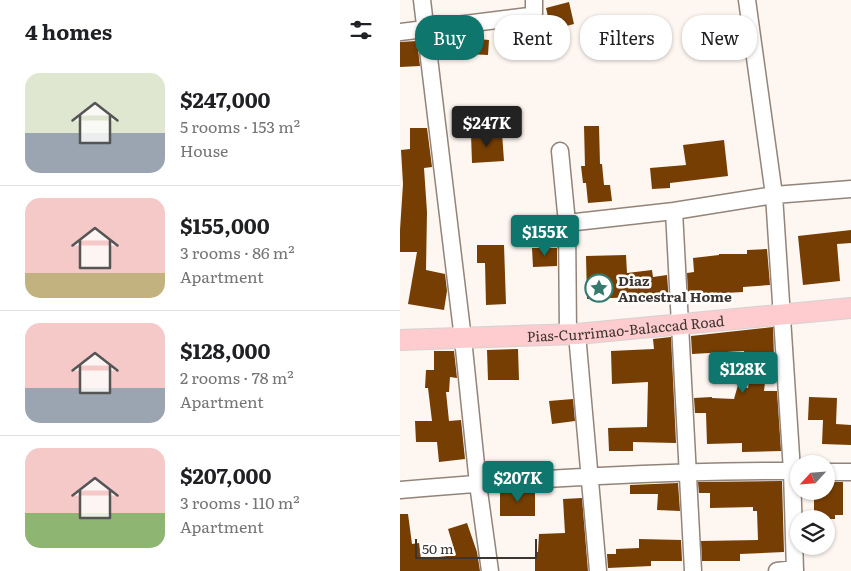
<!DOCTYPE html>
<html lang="en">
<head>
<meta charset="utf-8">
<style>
	body { margin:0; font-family:Literata,serif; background:#f6f6f6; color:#202124; height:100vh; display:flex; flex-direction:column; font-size:19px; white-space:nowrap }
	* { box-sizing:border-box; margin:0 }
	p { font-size:16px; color:#757577 }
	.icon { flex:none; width:28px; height:28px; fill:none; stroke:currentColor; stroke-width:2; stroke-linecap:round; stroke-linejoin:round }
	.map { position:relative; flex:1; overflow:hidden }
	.side { display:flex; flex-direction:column; background:#fff; width:400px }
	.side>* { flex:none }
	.banner { position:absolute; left:15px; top:15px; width:360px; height:45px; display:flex; gap:10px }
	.needle { width:32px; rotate:244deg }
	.buttons { position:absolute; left:390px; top:455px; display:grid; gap:10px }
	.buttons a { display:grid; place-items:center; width:45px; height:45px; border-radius:50%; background:#fff; box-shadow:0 1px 4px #0004; font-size:25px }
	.scale { position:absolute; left:15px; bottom:12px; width:122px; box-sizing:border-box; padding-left:5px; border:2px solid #3b3430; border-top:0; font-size:14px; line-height:18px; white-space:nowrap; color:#3b3430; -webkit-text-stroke:4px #fff; paint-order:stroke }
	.price { position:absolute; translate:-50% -42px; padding:0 11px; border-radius:5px; background:#0f766e; color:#fff; font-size:16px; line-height:32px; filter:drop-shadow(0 1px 2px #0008) }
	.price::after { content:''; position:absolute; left:50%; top:30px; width:15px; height:11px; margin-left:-8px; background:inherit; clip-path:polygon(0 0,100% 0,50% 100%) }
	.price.on { background:#222; color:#fff }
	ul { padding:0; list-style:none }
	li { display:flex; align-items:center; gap:15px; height:125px; padding:0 25px }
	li+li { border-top:1px solid #e0e0e0 }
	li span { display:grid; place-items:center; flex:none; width:140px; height:100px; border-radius:15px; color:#555 }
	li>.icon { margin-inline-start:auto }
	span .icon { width:60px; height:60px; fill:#fffc; stroke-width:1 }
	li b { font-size:21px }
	h2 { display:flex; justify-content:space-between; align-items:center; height:60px; padding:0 25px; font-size:21px }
	.pill { padding:0 18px; border-radius:20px; background:#fff; box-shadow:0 1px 4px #0004; font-size:18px; line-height:45px }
	.pill.on { background:#0f766e; color:#fff }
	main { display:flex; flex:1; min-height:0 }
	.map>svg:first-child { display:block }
</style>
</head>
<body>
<main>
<section class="side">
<h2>4 homes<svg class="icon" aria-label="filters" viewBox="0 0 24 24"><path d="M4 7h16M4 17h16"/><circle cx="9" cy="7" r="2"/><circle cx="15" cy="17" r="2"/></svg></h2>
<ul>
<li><span style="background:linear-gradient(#dfe7d0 60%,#9aa5b1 0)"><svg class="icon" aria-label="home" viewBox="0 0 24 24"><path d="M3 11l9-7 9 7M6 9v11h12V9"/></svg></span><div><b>$247,000</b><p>5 rooms · 153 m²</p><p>House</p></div></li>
<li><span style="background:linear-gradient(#f6c9c9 75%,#c2b280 0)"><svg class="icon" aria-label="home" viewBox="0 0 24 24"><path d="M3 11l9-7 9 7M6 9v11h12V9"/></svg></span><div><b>$155,000</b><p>3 rooms · 86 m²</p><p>Apartment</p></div></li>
<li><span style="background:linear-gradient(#f6c9c9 65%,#9aa5b1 0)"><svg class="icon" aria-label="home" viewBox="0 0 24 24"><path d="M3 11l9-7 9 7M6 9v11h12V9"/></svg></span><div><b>$128,000</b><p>2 rooms · 78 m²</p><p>Apartment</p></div></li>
<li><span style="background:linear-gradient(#f6c9c9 65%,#8fb573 0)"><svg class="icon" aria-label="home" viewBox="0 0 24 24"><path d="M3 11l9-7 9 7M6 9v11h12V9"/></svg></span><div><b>$207,000</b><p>3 rooms · 110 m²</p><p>Apartment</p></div></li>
</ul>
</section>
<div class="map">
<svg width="451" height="571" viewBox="0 0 451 571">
	<rect width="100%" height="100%" fill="#fdf6f1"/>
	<!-- building -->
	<path fill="#763e03" d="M169 2 174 24 151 30 146 8Z
		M159 31 160 47 138 49 137 33Z
		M69 38 89 40 88 55 68 54Z
		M17 41 20 66 0 67V42Z
		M184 126H199L200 164H202L204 185H210L212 201 188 203 186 183H183L181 166H185Z
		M10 128H27L32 167 24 168 27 212 26 270 45 274 47 291 44 310 8 304 17 252H0V230L3 184 1 150 10 149Z
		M102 133 104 161 72 163 71 134Z
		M324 140 328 176 270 183V188L252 189 250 168 286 165 283 145Z
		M125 221 144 222 143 241H124Z
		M451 230V243L437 244 440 281 403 285 398 236Z
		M77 245H104L106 304 86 305 85 263H77Z
		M132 248H157V266L133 267Z
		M367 249 370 285 343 287V292L288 295 287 273 294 272 293 258 319 255V254H347V250Z
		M226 255 227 273 252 270 253 277 267 275 269 302 261 303 260 299 236 302V297L187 299 186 256Z
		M373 327 374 356H368L364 391H377L381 451 342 452V443L307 444 306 413H295L294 398 312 397V398L334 399 338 385 348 388 352 357H345L344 351 292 354 291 336Z
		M271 337 276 443 233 442V451H209L208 428 247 427 248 382 212 384 211 351 254 349 253 339Z
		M118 349 119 380H88L87 350Z
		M34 351H54L57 378 50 377 49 392H46L49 421 61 420 65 459 39 462 37 442H16L15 421H32L28 388H25L26 370H34Z
		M409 397 437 398 436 424 451 425V445L422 444 423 420H408Z
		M173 399 175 421 152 424 149 401Z
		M382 481 384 552 340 554V561H302L301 541 358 540 357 511H353V507L310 508V493H299L298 482Z
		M426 482H443V515H435V519H416V515H414V491H426Z
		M278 483 280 511 257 510 258 494H230V485Z
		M135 490V516H100V492Z
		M182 498 188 571H135V552H138L139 534 165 533 163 499Z
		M0 514H8L12 544 19 543 21 559 56 555 48 529 67 523 77 552 80 571H0Z
		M239 539 281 540 282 561H251V566L208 568 207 554H216V549L239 548Z"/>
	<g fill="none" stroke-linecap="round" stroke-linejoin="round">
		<!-- minor casing -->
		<g stroke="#93847a" stroke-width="19">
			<path id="minor" d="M22 0 63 339 78 484 90 571
				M347 0 374 195 392 471 395 571
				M0 32 129 16 134 13V0
				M160 151 167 223
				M274 211 293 571
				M168 334 167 223 274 211 374 195 451 189
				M177 334 198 571
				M426 472H451
				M0 490C132 479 266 470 399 471
				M377 571 395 569"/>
		</g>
		<!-- major casing -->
		<g stroke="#d4d2d1" stroke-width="22">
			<g id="major">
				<path id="s1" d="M0 340 177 334 451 308"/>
			</g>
		</g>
		<!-- minor -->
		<use href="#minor" stroke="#fff" stroke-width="16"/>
		<!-- major -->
		<use href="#major" stroke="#feccce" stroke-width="20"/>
	</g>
	<!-- icons -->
	<defs>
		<g id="sight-ring" transform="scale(1.4375)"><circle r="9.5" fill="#fff" stroke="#357a6f" stroke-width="1.5"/><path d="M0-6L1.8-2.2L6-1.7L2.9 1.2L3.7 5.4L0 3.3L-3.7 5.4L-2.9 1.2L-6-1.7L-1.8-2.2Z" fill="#357a6f"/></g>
	</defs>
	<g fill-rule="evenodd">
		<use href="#sight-ring" x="199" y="288"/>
	</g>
	<g text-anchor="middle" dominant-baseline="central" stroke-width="5" stroke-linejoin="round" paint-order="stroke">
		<!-- poi labels -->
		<g font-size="14" font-weight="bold" fill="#3b3430" stroke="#fff" text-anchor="start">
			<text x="218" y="280">Diaz<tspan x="218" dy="16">Ancestral Home</tspan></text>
		</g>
		<!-- street labels -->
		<g font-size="14" fill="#3b3430" stroke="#fff">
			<text stroke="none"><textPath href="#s1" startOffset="226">Pias-Currimao-Balaccad Road</textPath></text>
		</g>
	</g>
</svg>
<div class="buttons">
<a><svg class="needle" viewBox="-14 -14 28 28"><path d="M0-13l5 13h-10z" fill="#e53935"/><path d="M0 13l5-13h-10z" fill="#757577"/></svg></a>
<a><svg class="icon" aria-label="layers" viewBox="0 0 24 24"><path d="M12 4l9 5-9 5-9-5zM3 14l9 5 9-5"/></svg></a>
</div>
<div class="scale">50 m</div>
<b class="price on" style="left:87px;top:148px">$247K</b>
<b class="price" style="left:145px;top:257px">$155K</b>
<b class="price" style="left:343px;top:394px">$128K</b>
<b class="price" style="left:118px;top:503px">$207K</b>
<div class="banner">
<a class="pill on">Buy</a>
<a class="pill">Rent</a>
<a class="pill">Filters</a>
<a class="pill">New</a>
</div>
</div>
</main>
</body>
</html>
